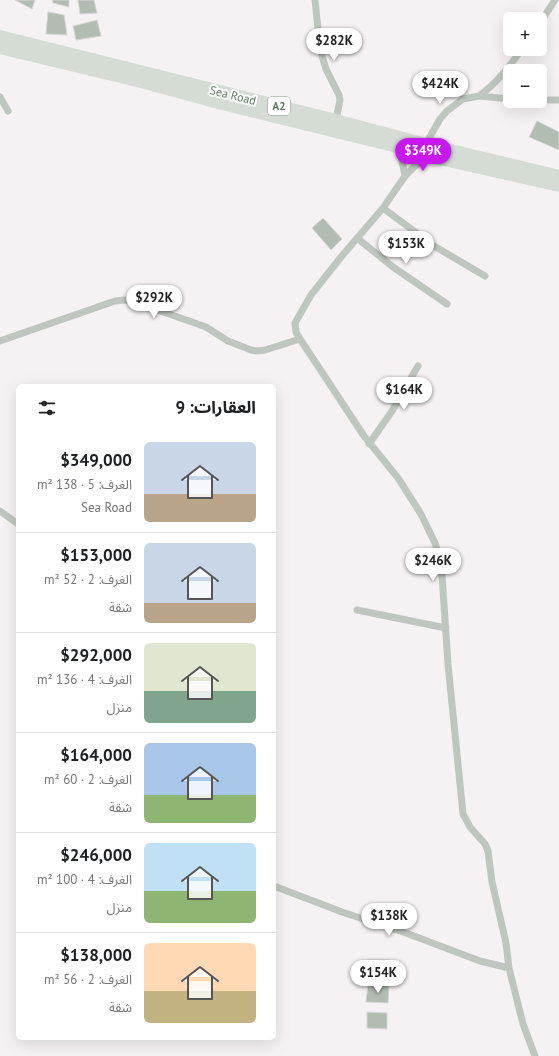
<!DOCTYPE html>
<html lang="ar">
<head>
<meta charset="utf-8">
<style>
	body { margin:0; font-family:"PT Sans","Noto Sans Arabic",sans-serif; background:#f2f2f2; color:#202124; direction:rtl; height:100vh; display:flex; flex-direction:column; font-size:15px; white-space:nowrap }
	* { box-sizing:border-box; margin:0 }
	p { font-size:13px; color:#757577 }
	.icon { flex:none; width:22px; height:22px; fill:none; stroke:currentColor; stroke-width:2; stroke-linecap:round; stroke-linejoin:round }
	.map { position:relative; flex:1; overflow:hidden; direction:ltr }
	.side { position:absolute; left:16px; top:384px; width:260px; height:656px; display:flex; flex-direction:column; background:#fff; border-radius:6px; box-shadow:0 4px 16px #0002; direction:rtl }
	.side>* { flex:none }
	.controls { position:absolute; left:503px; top:12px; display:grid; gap:8px }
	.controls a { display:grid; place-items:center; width:44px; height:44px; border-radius:6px; background:#fff; box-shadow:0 4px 16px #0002; font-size:20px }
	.price { position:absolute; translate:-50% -34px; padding:0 9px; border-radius:14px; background:#fff; color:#222; font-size:13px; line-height:26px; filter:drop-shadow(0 1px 2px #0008) }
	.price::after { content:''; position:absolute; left:50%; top:24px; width:12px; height:9px; margin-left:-6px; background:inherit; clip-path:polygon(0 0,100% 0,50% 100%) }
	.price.on { background:#c917f2; color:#fff }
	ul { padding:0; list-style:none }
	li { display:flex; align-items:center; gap:12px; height:100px; padding:0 20px }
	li+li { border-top:1px solid #e0e0e0 }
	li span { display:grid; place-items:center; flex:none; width:112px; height:80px; border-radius:6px; color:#555 }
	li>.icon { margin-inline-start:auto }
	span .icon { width:48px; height:48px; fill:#fffc; stroke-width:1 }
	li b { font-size:17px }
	h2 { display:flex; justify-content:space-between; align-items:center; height:48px; padding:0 20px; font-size:17px }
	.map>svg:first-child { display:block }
</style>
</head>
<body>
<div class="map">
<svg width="559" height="1056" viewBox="0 0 559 1056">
	<rect width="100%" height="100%" fill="#f6f2f4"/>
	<!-- building -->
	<path fill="#b1bdb0" stroke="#d8d5d6" d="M15 0H35L32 9Z
		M52 0H69V7L53 3Z
		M78 0H94L97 13 80 14Z
		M48 12 64 15 67 35 46 34Z
		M97 20 101 36 76 40 73 26Z
		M537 121 559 132V150L529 137Z
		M323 218 342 239 331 250 312 228Z
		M367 960H389L388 977H367Z
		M368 984 389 986 388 1003 366 1002Z
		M367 1012 387 1013V1029L367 1028Z"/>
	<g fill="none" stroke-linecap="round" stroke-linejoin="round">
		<!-- minor -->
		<path stroke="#bec7be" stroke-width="7" d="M315 0 319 39 322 56 326 69 339 95 340 100 336 120
			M540 23 555 0
			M479 96C497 83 509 67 522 49
			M0 97 8 111
			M540 100H559
			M426 144 440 119 447 111 463 99 479 96 510 99
			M397 147 401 156 405 176
			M431 157 415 166 405 176 383 208 341 257 311 295 295 323 296 332 300 339 364 436 398 478 421 514 435 543 440 559 442 575 448 664 463 814 470 827 485 844 488 851 492 882 506 943 509 968 523 1024 535 1056
			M383 208 434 246 485 276
			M357 238 393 267 447 304
			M0 341 115 301 124 300 132 301 206 327 228 341 251 350 257 351 265 350 300 339
			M369 444 392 411 418 366
			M0 511 18 524
			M357 610 446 628
			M274 886 342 912 406 933 480 961 509 968"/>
		<!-- trunk -->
		<path stroke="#d4dcd4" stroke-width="12" d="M0 36 336 120 426 144 559 176
			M0 48 137 81 222 104 397 147 431 157 559 186"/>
	</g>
	<g text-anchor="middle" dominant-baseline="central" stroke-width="4" stroke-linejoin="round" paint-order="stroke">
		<!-- shield labels -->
		<rect fill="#fff" stroke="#8ca28c" stroke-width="1" x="268" y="97" width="22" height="18" rx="3"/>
		<g font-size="11" font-weight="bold" fill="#5a7a5b">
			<text x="279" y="106">A2</text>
		</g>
		<!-- street labels -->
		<g font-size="12" fill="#5a7a5b" stroke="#fff">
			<text transform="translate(233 95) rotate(14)">Sea Road</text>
		</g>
	</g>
</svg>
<div class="controls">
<a>+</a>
<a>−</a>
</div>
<b class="price" style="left:334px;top:62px">$282K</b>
<b class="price" style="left:440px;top:105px">$424K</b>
<b class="price on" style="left:423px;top:172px">$349K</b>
<b class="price" style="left:406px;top:265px">$153K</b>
<b class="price" style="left:154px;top:319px">$292K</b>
<b class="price" style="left:404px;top:411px">$164K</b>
<b class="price" style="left:433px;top:582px">$246K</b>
<b class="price" style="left:389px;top:937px">$138K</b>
<b class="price" style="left:378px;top:994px">$154K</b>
<section class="side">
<h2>العقارات: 9<svg class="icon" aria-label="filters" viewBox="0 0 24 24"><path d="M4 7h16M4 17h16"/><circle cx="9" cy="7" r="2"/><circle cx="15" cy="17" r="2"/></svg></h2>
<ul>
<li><span style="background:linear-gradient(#c9d6e8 65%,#b9a48a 0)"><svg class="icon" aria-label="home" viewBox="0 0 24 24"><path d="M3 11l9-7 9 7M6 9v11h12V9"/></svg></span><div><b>$349,000</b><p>الغرف: 5 · 138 m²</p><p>Sea Road</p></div></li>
<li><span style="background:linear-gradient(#c9d6e8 75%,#b9a48a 0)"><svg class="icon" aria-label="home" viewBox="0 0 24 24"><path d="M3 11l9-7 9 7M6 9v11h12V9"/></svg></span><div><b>$153,000</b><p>الغرف: 2 · 52 m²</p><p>شقة</p></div></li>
<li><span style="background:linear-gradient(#dfe7d0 60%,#7fa58c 0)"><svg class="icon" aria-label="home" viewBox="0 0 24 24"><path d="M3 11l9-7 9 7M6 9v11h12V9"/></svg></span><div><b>$292,000</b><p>الغرف: 4 · 136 m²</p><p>منزل</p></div></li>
<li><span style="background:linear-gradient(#a9c7e8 65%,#8fb573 0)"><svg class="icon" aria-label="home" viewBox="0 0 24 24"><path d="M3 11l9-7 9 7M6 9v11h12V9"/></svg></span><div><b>$164,000</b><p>الغرف: 2 · 60 m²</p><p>شقة</p></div></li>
<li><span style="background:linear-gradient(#bfe0f5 60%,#8fb573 0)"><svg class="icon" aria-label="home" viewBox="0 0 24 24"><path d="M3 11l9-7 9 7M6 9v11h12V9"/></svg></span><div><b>$246,000</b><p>الغرف: 4 · 100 m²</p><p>منزل</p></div></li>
<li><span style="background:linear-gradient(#ffd9b3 60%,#c2b280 0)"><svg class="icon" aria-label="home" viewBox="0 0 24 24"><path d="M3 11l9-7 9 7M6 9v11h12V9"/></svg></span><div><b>$138,000</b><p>الغرف: 2 · 56 m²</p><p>شقة</p></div></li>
</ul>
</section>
</div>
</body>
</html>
